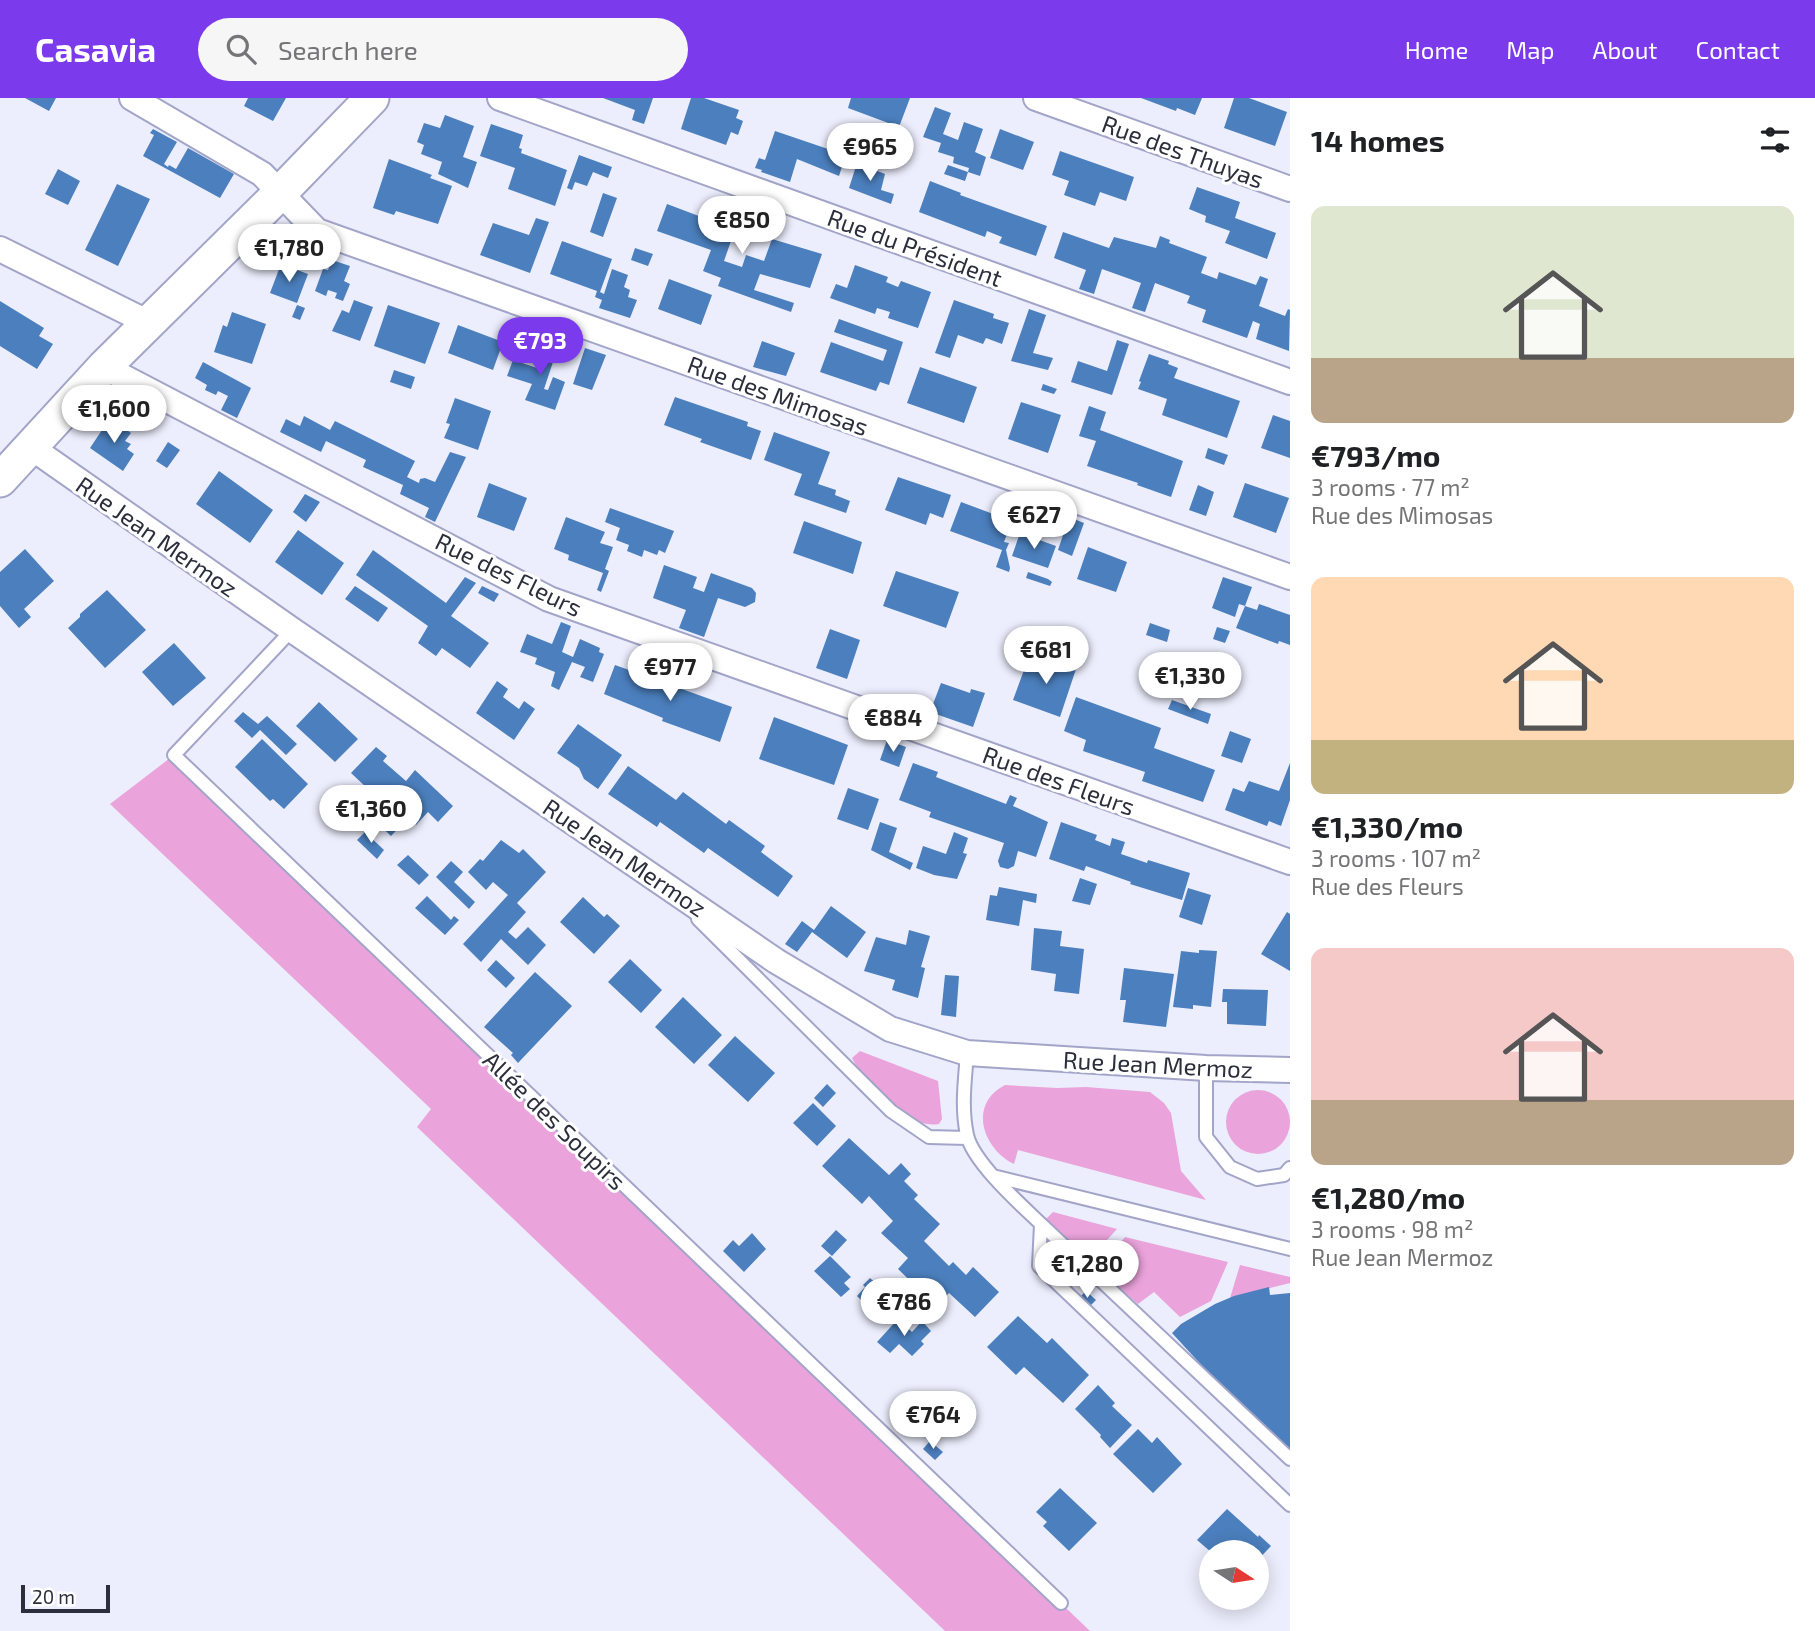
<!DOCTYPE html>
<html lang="en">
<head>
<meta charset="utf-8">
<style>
	body { margin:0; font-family:"Exo 2",sans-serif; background:#f6f6f6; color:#202124; height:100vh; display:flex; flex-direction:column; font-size:26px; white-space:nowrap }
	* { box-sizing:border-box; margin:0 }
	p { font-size:23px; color:#757577 }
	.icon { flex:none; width:38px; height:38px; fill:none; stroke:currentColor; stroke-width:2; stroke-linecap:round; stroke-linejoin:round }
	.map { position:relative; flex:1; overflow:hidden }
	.panel { display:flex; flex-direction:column; background:#fff; width:525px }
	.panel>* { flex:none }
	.needle { width:46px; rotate:102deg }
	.tools { position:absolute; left:1199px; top:1442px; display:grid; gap:14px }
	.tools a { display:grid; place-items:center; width:70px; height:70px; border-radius:50%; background:#fff; box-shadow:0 4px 18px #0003; font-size:35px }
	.scale { position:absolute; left:21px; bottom:18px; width:89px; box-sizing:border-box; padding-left:7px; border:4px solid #2d2e3c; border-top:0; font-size:19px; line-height:24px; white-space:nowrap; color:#2d2e3c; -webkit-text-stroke:5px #fff; paint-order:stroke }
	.price { position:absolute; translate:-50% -60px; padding:0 16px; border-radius:24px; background:#fff; color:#222; font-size:23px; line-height:46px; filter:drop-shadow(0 2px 4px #0008) }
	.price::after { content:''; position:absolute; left:50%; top:42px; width:21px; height:16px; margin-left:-10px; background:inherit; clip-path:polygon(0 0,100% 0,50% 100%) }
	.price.current { background:#7c3aed; color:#fff }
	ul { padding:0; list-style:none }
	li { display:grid; align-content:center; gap:14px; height:371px; padding:0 21px }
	li span { display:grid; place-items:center; height:217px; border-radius:14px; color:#555 }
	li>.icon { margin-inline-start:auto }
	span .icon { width:126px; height:126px; fill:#fffc; stroke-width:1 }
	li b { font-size:30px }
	h2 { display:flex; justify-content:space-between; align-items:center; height:84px; padding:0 21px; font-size:30px }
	header { display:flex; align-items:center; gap:42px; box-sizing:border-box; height:98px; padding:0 35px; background:#7c3aed; color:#fff }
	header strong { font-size:33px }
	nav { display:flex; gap:38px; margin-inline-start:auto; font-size:24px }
	.search { width:490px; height:63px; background:#f6f6f6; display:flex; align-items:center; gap:18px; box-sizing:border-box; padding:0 24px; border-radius:38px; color:#757577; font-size:26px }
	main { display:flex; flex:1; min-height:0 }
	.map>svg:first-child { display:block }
</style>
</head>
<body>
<header>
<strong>Casavia</strong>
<div class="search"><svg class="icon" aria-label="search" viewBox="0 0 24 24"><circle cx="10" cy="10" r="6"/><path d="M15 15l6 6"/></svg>Search here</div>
<nav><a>Home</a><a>Map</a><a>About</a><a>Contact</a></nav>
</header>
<main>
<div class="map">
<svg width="1290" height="1533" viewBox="0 0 1290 1533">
	<rect width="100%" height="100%" fill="#eceefd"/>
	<!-- green -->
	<path fill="#eaa3db" d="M174 657 1090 1533H945L417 1029 431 1011 110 706Z
		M860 953 938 983 942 1021 939 1026C907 1032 865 987 852 960Z
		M1005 987 1057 990 1086 989 1150 994 1164 1005 1171 1015 1181 1073 1206 1102 1018 1052 1014 1066C982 1050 968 1006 1005 987Z
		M1226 1024a32 32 0 1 1 64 0a32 32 0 1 1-64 0Z
		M1053 1114 1117 1131 1087 1164 1041 1126Z
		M1125 1139 1228 1164 1211 1203 1180 1219 1154 1194 1138 1206 1098 1172Z
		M1240 1167 1290 1179V1185L1230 1200Z"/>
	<!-- building -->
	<path fill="#4b7fbd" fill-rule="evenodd" d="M25 0H56L49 13Z
		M248 0H286L273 23 244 8Z
		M603 0H653L644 26 632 22 635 12Z
		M691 0H704L739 12 736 20 743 23 738 37 731 34 726 47 681 31Z
		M851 0H910L899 29 848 10Z
		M1141 0H1202L1195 17 1177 10 1176 13Z
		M1234 0H1249L1287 14 1275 48 1224 30Z
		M935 9 951 15 943 36 958 42 964 24 983 31 975 54 986 59 980 78 968 74 969 70 953 65 954 59 938 54 941 45 923 39Z
		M445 17 474 28 463 59 477 64 468 90 438 76 442 64 421 56 424 47 417 44 424 25 440 30Z
		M491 26 523 37 519 50 522 51 521 55 567 72 555 108 508 91 515 70 480 58Z
		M153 31 177 44 164 66 168 69 169 67 176 71 188 50 234 76 220 100 143 58 154 37 150 35Z
		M1000 31 1034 44 1023 72 990 60Z
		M775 33 828 51 832 38 850 44 839 78 797 61 790 84 761 74 762 72 755 70 759 60 765 62Z
		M1060 53 1134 79 1126 103 1100 94 1095 108 1064 97 1069 83 1052 77Z
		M579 57 612 69 608 80 593 74 587 88 575 84 572 92 567 90Z
		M389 61 432 77 430 80 452 88 438 126 396 113 394 117 373 110Z
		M857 65 885 76 881 92 894 96 891 106 849 90Z
		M948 67 968 74 965 83 944 76Z
		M58 71 80 83 68 107 45 96Z
		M930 83 961 95 960 97 1047 128 1036 158 999 145 1002 139 987 133 985 139 919 114Z
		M117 86 150 101 118 168 85 152Z
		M1197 89 1240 104 1235 120 1276 135 1267 161 1225 145 1230 133 1205 124 1206 118 1189 111Z
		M603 95 617 100 603 139 590 134Z
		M667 106 720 126 722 121 737 126 724 163 742 169 746 157 764 163 772 141 822 156 810 190 760 176 754 192 794 205 791 214 718 188 721 180 703 173 711 152 657 133Z
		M536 120 549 124 530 175 480 157 493 125 529 137Z
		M1063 134 1109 150 1114 139 1156 150 1160 138 1170 142 1169 145 1207 159 1201 175 1217 181 1219 174 1256 187 1260 178 1268 181 1259 208 1285 218 1288 211 1290 212 1289 253 1256 241 1260 226 1253 223 1247 240 1202 224 1206 212 1187 205 1190 198 1155 185 1145 214 1132 210 1141 185 1102 171 1094 196 1079 191 1086 172 1054 160Z
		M562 143 612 161 600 194 604 196 612 171 628 177 624 189 630 192 628 199 637 202 630 220 599 210 602 202 595 199 597 193 550 176Z
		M635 150 653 156 648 168 631 162Z
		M332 162 350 168 344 183 350 186 343 203 335 200 337 195 328 192 326 198 315 193 323 171 328 172Z
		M281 166 308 176 297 205 270 195Z
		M855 167 888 179 886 184 898 189 901 183 931 194 918 230 888 220 890 214 877 210 875 216 830 200 836 186 847 190Z
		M669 181 712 197 701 227 658 211Z
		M354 202 373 209 360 243 332 233 342 212 349 215Z
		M954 202 994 216 993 220 1009 225 1002 246 986 240 983 246 958 237 950 260 935 255Z
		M0 203 44 230 39 238 53 246 37 271 0 248Z
		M297 207 305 210 300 222 292 219Z
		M388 207 440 225 425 266 374 248Z
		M1029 211 1046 217 1033 255 1053 260 1048 272 1011 263Z
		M232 214 266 226 252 266 214 254 223 227 227 229Z
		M839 221 903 244 889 287 880 284 876 293 820 274 831 244 883 263 887 252 834 234Z
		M458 227 503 244 493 272 448 255Z
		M548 238 560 243 544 291 548 292 553 279 565 284 555 312 525 302 532 286 507 278 513 262 537 270Z
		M1117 242 1129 246 1112 297 1071 284 1078 263 1107 273Z
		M762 243 795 255 786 278 753 269Z
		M585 250 606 257 592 292 573 286Z
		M1149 256 1169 263 1168 266 1178 270 1174 280 1240 303 1227 340 1162 317 1167 301 1138 291 1141 284 1139 283Z
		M203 264 251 290 237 320 221 312 228 298 218 293 216 297 205 292 207 287 195 280Z
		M920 269 977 289 964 325 907 305Z
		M394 272 415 279 411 291 390 284Z
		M1043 286 1057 291 1054 296 1041 292Z
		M675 299 748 324 747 328 761 333 751 362 700 344 702 341 664 327Z
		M455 300 491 313 478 352 444 340 450 326 446 325Z
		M1021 304 1061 317 1048 355 1008 341Z
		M1089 308 1106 314 1100 332 1183 363 1171 399 1137 387 1138 385 1087 368 1096 343 1079 338Z
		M1273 317 1290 323V360L1261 350Z
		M304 318 330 332 335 323 415 363 407 379 419 385 420 381 425 380 435 384 450 354 466 359 435 424 425 419 429 410 400 396 403 387 363 369 366 362 326 343 321 354 280 334 286 321 300 328Z
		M110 320 131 335 125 343 131 346 127 351 134 356 123 373 90 350Z
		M774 334 830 354 818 386 836 392 835 397 850 403 846 415 794 397 802 376 764 362Z
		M168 344 180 352 167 370 156 363Z
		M1208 350 1228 357 1224 367 1205 360Z
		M219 373 273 412 250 445 196 406Z
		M898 379 951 397 943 420 930 415 926 427 885 412Z
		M489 385 527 400 514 433 477 419Z
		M1245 385 1289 400 1276 435 1233 419Z
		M1198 387 1214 394 1206 418 1189 412Z
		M305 396 320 404 306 424 293 414Z
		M1019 402 1031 406 1024 426 1012 422Z
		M961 404 1012 423 1004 444 1009 445 1006 452 1010 470 1009 474 996 469 1002 452 950 433Z
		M610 410 674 433 665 455 659 452 657 457 644 452 642 459 627 453 629 447 616 442 620 430 605 424Z
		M566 419 605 434 600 445 613 449 605 471 609 473 601 494 597 492 603 475 568 462 569 457 554 451Z
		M1069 419 1084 425 1072 458 1058 452Z
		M804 423 862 444 853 476 793 455Z
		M298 432 344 465 322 497 275 464Z
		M1020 435 1056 448 1048 470 1012 458Z
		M1088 449 1127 464 1116 494 1077 481Z
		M25 451 54 483 24 511 31 519 19 530 0 508V474Z
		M373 452 446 505 465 479 476 485 451 518 489 545 470 570 442 550 436 558 418 545 428 528 356 477Z
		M664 467 697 479 693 490 704 494 711 475 752 490 756 495 755 504 745 509 718 500 704 539 679 530 686 512 653 500Z
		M896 473 959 494 946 530 883 508Z
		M1028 474 1048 481 1052 484 1050 488 1026 480Z
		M1223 479 1252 489 1245 508 1239 506 1235 519 1212 510Z
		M355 488 388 510 378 524 345 501Z
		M482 488 499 496 494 504 478 495Z
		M107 492 146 532 105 570 68 530 80 519V516Z
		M1259 506 1290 517V547L1279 543 1278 546 1236 530 1245 508 1257 512Z
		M561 524 571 528 562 554 573 559 580 541 600 550 599 554 604 556 593 584 580 579 585 569 572 564 559 592 551 588 555 574 535 566 537 560 520 554 527 536 552 546Z
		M1150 525 1170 532 1167 544 1146 537Z
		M1217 529 1230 533 1225 545 1213 541Z
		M830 531 860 542 847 581 816 570Z
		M174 545 206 580 173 608 142 574Z
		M1054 560 1077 568 1060 619 1013 602 1027 564 1050 571Z
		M615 567 732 609 720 644 662 623 663 620 604 596Z
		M497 583 508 591 503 599 519 611 524 603 535 611 514 642 476 615Z
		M941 585 970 595 971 591 985 595 973 629 930 614Z
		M1076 599 1161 630 1154 650 1215 672 1203 704 1142 683 1145 674 1083 653 1086 642 1064 633Z
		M1172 602 1211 616 1208 626 1168 611Z
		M319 604 358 641 335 664 296 628Z
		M243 614 258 626 267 618 297 646 286 657 260 632 252 640 234 623Z
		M774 619 848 647 834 687 759 661Z
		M578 626 622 657 598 691 584 681 579 670 557 655Z
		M1230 633 1251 641 1242 665 1221 658Z
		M262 641 308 686 284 711 273 701 270 703 235 669Z
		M887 642 906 649 899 669 880 662Z
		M376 649 387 658 383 663 406 683 415 672 453 708 438 724 428 714 416 727 408 720 391 738 372 720 384 706 351 675ZM400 689 409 696 397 709 388 702Z
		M913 665 938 674 936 679 1006 706 1010 697 1017 700 1013 708 1048 724 1036 759 1018 753 1014 768 1008 771 1000 769 998 763 1004 745 929 719 931 714 899 702Z
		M1290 665V702L1281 728 1269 723 1267 728 1225 712 1233 690 1244 694 1249 683 1279 693Z
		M628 668 676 702 683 694 726 726 729 722 765 748 761 754 793 778 778 799 708 750 704 755 660 724 657 729 608 696Z
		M848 690 879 701 868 732 837 721Z
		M880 724 897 730 889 754 913 765 910 772 871 752Z
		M1061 724 1097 737 1095 742 1110 748 1112 740 1125 744 1121 756 1147 765 1148 762 1190 775 1182 802 1130 786 1131 784 1086 768 1084 773 1049 761Z
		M365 734 384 752 377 761 357 742Z
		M954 734 968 740 963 755 967 756 957 781 934 777 916 770 923 748 946 756Z
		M501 742 519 755 523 751 546 774 517 805 526 814 508 834 516 841 528 829 546 847 528 867 501 841 481 864 463 846 508 797 493 784 486 792 468 774 480 761 483 763Z
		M408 757 429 777 419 787 397 767Z
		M451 763 463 774 454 784 475 804 469 811 436 779Z
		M1080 780 1097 786 1090 807 1072 803Z
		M999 789 1037 796 1036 805 1023 802 1019 828 986 822 990 797 997 798Z
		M1188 790 1211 797 1202 827 1179 819Z
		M427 798 451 822 454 818 459 822 445 837 415 810Z
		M583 799 604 819 607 816 620 828 594 856 560 824Z
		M831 808 866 834 847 860 812 834 797 854 785 846 802 823 814 832Z
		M1287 814 1290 816V873L1261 856Z
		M1034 830 1062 833 1060 848 1084 851 1079 896 1054 893 1056 876 1031 872Z
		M909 832 930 838 921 869 925 870 918 900 892 892 895 882 864 873 876 839 906 847Z
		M1199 852 1217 853 1211 909 1193 907V911L1173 909 1181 853 1199 855Z
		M630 861 662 892 641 915 608 884Z
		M496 862 515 880 506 890 487 872Z
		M1124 870 1174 876 1166 929 1123 924 1126 902H1120Z
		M535 874 572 908 518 965 511 957 513 955 484 929Z
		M945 877 959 878 956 919 941 917Z
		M1223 891 1268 892 1266 928 1227 926V904H1222Z
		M683 899 722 937 694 966 655 929Z
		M735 938 775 975 748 1004 708 967Z
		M827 986 836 995 823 1009 814 1000Z
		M813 1005 836 1028 817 1048 793 1025Z
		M849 1040 889 1077 901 1065 911 1076 904 1083 918 1097 914 1101 940 1126 924 1143 949 1168 953 1164 966 1177 973 1169 999 1194 975 1219 949 1195 936 1208 898 1171 908 1160 881 1135 893 1123 869 1098 862 1106 822 1068Z
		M836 1132 847 1142 832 1158 821 1148Z
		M752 1135 766 1151 744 1174 723 1153 733 1142 739 1148Z
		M830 1158 851 1179 844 1185 850 1191 841 1199 814 1173Z
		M870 1180 880 1189 865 1206 857 1198 865 1189 863 1187Z
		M1269 1189 1270 1197 1290 1195V1351L1215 1282 1172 1235 1181 1226 1215 1206 1234 1198Z
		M1086 1193 1096 1202 1087 1211 1078 1201Z
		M1018 1218 1047 1245 1052 1240 1089 1277 1063 1305 1024 1269 1016 1277 987 1249Z
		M898 1221 912 1234 922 1223 931 1233 921 1243 924 1246 912 1258 899 1246 890 1255 877 1244Z
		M1098 1287 1115 1305 1112 1308 1132 1327 1110 1350 1100 1339 1101 1337 1075 1311Z
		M1138 1331 1152 1345 1157 1339 1182 1366 1153 1395 1113 1356Z
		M930 1343 943 1354 935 1362 923 1351Z
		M1060 1390 1097 1425 1069 1453 1043 1428 1047 1424 1036 1414Z
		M1227 1411 1258 1439 1259 1437 1271 1448 1256 1464V1454H1211L1197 1442Z"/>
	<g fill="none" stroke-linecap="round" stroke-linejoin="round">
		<!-- service casing -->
		<g stroke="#a2a5c8" stroke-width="16">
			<path id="service" d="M292 532 174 657 1061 1505
				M698 821 891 1013 929 1039 967 1040
				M967 955C965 982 961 1009 967 1037 973 1064 1020 1106 1041 1126L1039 1168 1290 1407
				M1206 970V1039L1230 1069 1257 1081 1284 1077 1290 1070
				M993 1078 1290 1151
				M1041 1126 1290 1361"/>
		</g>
		<!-- minor casing -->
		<g stroke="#a2a5c8" stroke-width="28">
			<path id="minor" d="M132 0 262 76 317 133 1290 479
				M500 0 1290 284
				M1036 0 1290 91
				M0 151 147 224
				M104 269 549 501 1290 764
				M32 350 292 532 776 863 890 931 967 955 1206 970 1290 972"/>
		</g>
		<!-- secondary casing -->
		<g stroke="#a2a5c8" stroke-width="37">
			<path id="secondary" d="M0 382 104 269 279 96 372 0"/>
		</g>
		<!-- service -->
		<use href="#service" stroke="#fff" stroke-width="12"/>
		<!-- minor -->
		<use href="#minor" stroke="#fff" stroke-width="24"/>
		<!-- secondary -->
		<use href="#secondary" stroke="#fff" stroke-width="33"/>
	</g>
	<g text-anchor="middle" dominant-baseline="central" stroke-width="6" stroke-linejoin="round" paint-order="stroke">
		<!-- street labels -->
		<g font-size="24" fill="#2d2e3c" stroke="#fff">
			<text transform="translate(1183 53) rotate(20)">Rue des Thuyas</text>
			<text transform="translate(915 149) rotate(20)">Rue du Président</text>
			<text transform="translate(778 297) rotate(20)">Rue des Mimosas</text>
			<text transform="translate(157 438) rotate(35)">Rue Jean Mermoz</text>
			<text transform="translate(509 476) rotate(26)">Rue des Fleurs</text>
			<text transform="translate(1059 682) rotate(20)">Rue des Fleurs</text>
			<text transform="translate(625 759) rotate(34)">Rue Jean Mermoz</text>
			<text transform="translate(1158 966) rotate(3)">Rue Jean Mermoz</text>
			<text transform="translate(555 1022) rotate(44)">Allée des Soupirs</text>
		</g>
	</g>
</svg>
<div class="tools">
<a><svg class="needle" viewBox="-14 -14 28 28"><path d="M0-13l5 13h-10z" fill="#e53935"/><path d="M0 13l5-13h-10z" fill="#757577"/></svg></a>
</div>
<div class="scale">20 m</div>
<b class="price" style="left:870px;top:85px">€965</b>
<b class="price" style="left:742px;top:158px">€850</b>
<b class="price" style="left:289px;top:186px">€1,780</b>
<b class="price current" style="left:540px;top:279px">€793</b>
<b class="price" style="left:114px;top:347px">€1,600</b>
<b class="price" style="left:1034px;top:453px">€627</b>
<b class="price" style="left:1046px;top:588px">€681</b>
<b class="price" style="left:670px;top:605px">€977</b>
<b class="price" style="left:1190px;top:614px">€1,330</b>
<b class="price" style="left:893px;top:656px">€884</b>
<b class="price" style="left:371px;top:747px">€1,360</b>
<b class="price" style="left:1087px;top:1202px">€1,280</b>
<b class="price" style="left:904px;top:1240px">€786</b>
<b class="price" style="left:933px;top:1353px">€764</b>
</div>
<section class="panel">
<h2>14 homes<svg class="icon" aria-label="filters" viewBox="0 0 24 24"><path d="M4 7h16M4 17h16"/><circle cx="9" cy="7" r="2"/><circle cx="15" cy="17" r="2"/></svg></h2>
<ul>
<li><span style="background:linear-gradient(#dfe7d0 70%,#b9a48a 0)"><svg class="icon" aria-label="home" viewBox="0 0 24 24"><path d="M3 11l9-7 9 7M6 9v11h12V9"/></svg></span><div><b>€793/mo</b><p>3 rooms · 77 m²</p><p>Rue des Mimosas</p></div></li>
<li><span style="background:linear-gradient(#ffd9b3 75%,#c2b280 0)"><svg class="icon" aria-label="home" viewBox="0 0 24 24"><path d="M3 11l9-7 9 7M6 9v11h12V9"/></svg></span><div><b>€1,330/mo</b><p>3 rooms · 107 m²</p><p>Rue des Fleurs</p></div></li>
<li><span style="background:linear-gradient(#f6c9c9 70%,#b9a48a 0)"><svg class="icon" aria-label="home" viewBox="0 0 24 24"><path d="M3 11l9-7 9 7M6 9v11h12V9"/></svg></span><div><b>€1,280/mo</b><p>3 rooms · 98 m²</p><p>Rue Jean Mermoz</p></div></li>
</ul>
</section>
</main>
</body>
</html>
